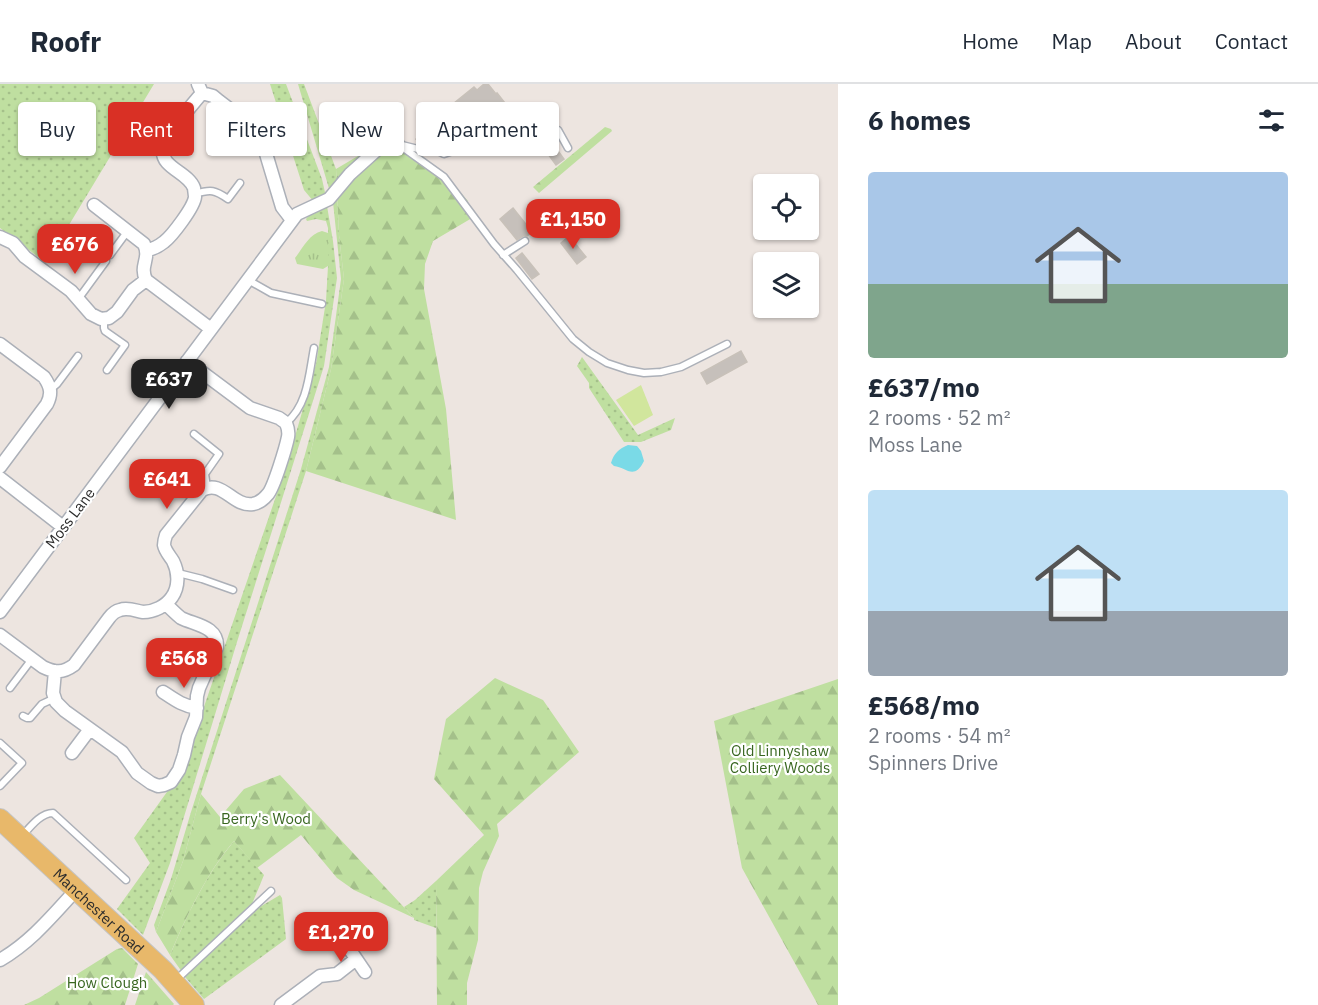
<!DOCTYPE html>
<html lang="en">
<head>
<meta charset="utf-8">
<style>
	body { margin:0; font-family:"IBM Plex Sans",sans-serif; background:#f2f2f3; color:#1f2937; height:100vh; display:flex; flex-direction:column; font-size:22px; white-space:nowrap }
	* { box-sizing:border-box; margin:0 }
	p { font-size:20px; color:#747a83 }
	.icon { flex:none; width:33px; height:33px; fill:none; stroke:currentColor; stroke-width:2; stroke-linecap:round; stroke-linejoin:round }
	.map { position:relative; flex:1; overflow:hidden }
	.drawer { display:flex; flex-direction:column; background:#fff; width:480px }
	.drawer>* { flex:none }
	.top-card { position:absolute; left:18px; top:18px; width:570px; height:54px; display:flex; gap:12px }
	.buttons { position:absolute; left:753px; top:90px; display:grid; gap:12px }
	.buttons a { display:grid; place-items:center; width:66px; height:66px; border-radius:6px; background:#fff; box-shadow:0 2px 4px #0004; font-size:30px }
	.price { position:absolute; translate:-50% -51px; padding:0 14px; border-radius:12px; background:#d93025; color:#fff; font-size:20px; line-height:39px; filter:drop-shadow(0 2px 3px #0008) }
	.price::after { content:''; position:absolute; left:50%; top:36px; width:18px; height:14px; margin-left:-9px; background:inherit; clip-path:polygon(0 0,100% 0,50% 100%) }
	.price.active { background:#222; color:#fff }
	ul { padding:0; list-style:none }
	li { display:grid; align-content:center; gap:12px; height:318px; padding:0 30px }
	li span { display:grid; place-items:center; height:186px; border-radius:6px; color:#555 }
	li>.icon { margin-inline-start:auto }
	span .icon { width:108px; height:108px; fill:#fffc; stroke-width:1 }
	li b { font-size:26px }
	h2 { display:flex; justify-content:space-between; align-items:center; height:72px; padding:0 30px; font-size:26px }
	.tag { padding:0 21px; border-radius:6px; background:#fff; box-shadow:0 2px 4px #0004; font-size:21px; line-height:54px }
	.tag.active { background:#d93025; color:#fff }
	header { display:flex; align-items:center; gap:36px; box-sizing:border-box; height:84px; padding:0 30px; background:#fff; border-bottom:2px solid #e0e1e3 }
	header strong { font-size:28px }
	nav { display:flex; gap:33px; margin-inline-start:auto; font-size:21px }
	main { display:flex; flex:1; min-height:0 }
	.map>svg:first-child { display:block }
</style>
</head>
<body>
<header>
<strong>Roofr</strong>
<nav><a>Home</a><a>Map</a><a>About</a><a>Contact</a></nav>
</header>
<main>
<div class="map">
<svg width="838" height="921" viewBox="0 0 838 921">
	<defs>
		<pattern id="grass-dots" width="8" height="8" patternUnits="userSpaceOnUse" patternTransform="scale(1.5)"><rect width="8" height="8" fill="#bfdfa0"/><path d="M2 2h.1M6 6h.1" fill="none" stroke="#a4c08a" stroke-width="1.8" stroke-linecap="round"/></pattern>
		<pattern id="forest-firs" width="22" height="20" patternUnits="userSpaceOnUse" patternTransform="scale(1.5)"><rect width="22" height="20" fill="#bfdfa0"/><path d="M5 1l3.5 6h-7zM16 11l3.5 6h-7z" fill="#a4c08a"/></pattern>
		<pattern id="park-tufts" width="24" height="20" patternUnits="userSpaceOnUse" patternTransform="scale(1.5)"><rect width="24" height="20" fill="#bfdfa0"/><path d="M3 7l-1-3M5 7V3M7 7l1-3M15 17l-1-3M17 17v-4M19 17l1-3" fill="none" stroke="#a4c08a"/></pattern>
	</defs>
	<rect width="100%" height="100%" fill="#ede5e0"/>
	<!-- grass -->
	<path fill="url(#grass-dots)" d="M0 0H154L46 179 0 144Z
		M270 0H286L322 95 326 113 314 118 304 106Z
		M298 0H304L336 85 339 151 344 195 331 285 306 387 201 710 183 777 156 848 154 841 171 795 191 728 301 385 329 283 341 195 333 118Z
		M327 122 333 157 337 194 324 282 237 558 170 779 143 851 117 825 150 779 134 754 182 687 287 380 316 280 326 217 328 182V144L326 137 316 135 307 137 306 135 310 130Z
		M582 273 638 351 675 334 671 346 641 358H624L589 304V299L577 282Z
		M234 757 264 791 252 820 182 888 170 871C187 831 206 790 234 757Z
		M436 797V844L414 836V834L404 823 415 816Z
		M280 811 282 814 286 855 204 915 185 893 258 824Z"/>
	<!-- forest -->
	<path fill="url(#forest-firs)" d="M605 43 611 45 612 47 539 109 533 103Z
		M390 53 446 92 468 117 463 122 472 134 433 157 425 180 424 205 446 325 456 436 306 387 331 285 344 195 339 151 336 85Z
		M495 594 543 616 579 668 497 740 499 752 483 788 479 804 478 856 467 899V921H437L436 797 484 751 434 695 446 635Z
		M838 595V921H818L742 784 714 637Z
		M280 691 414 834 354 806 337 794 301 751 257 784 234 757C207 788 186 833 170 871L156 848 183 777 201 710 220 733 244 705Z
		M122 864 138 880 125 921H24L39 914 117 865Z
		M146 888 174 920 173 921H135Z"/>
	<!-- park -->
	<path fill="url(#park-tufts)" d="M322 147 328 149V182L323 185 297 180 295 174C303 164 309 150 322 147Z"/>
	<!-- pitch -->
	<path fill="#d1e69d" d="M641 301 653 331 634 342 616 316Z"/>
	<!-- water -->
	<path fill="#7adae7" d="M628 361 637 362 641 367 644 377C634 397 626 383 614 382L611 379C614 369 619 365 628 361Z"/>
	<!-- building -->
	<path fill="#c6c0bb" stroke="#c8c1b9" stroke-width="1.5" d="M484 0H488L496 10 497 9 519 37 499 52 475 23 465 30 463 27 450 37 452 39 440 50 441 51 432 59 420 60 416 55 440 36 439 35 449 26 448 24 474 3 477 6Z
		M545 49 564 75 556 81 537 55Z
		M542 117 559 138 550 144 534 124Z
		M513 124 532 148 527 152H523L517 156 500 135Z
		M569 152 586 173 577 180 561 159Z
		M522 169 539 190 532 195 516 174Z
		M741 267 747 278 707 300 701 289Z"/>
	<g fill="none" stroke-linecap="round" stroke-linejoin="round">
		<!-- lane casing -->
		<g stroke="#acb0b8" stroke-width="9">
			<path id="lane" d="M398 60 444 93 494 160 517 186 573 255 589 268 607 279 628 286 644 289 661 288 681 283 727 260
				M402 61 418 65 432 64 444 70 473 60 493 59 518 52 524 45 543 42 558 46 568 64
				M195 110C211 105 215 106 228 115L240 99
				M110 171 127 148
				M503 171 525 157
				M248 196 271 209 322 220
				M79 214 106 177
				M104 235V244L105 247 125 261 107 286
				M51 305 57 300 78 272
				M286 339C308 321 309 290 314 264
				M194 350 219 370 205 390 207 403
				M178 489 202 495 233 506
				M10 604 32 575
				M23 632 27 634H30L42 620 55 614
				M0 659 22 679 0 702
				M23 751C31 742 41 729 53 729L126 796
				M176 896 271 807"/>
		</g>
		<!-- street casing -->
		<g stroke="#acb0b8" stroke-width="15">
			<path id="street" d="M198 0 202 9 213 12 219 17 253 43 261 53 282 123 292 136
				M94 121 144 160C151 175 139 181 146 196L211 245
				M0 153 13 159 25 173 71 207 91 230 101 235 109 234 117 228 133 206 146 196
				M147 166C153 165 159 162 164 158 172 152 194 123 195 113 195 112 194 104 194 104 188 88 161 84 163 66 165 51 192 21 202 9
				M0 260 44 293C51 303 52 310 47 320L0 383
				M0 394 63 443
				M0 528 297 130 329 115 350 90 380 63 392 57 398 60
				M0 551 43 583C55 589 63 589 74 581L109 534C112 530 115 527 120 526 128 523 136 527 143 528 154 528 166 522 172 513 179 503 179 489 173 477 170 472 165 467 164 461 164 458 165 454 166 451L202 406C223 395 232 423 253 420 259 419 264 415 268 410 274 403 286 363 288 353 289 348 288 344 286 339L279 334 250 324 187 277
				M55 587 53 609 56 618 65 627 122 668 137 689 151 699 158 702 164 701 171 698 179 686 184 671 188 653 196 633 197 612 199 604 217 563C218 542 195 541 181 534 176 530 171 525 166 520
				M163 608C175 616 183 622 197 624
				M72 669 90 645
				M342 854 365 888
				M0 876C31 858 52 832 76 806
				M281 921 320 892 337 890 356 875"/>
		</g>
		<!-- primary casing -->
		<g stroke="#c4c4c4" stroke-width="22">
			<g id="primary">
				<path id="s1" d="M0 735 163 886 194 921"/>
			</g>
		</g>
		<!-- lane -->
		<use href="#lane" stroke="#fff" stroke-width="6"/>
		<!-- street -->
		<use href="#street" stroke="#fff" stroke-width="12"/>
		<!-- primary -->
		<use href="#primary" stroke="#e8b86a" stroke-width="20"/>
	</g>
	<g text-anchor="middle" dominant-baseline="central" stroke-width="4.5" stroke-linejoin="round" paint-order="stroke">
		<!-- street labels -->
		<g font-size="15" fill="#2c2c2c" stroke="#fff">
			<text transform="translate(70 434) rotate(-53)">Moss Lane</text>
			<text stroke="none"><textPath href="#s1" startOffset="135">Manchester Road</textPath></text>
		</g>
		<!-- park labels -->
		<g font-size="15" fill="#386620" stroke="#fff">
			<text x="780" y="666">Old Linnyshaw<tspan x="780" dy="17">Colliery Woods</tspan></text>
			<text x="266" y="734">Berry's Wood</text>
			<text x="107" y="898">How Clough</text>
		</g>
	</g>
</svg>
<div class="buttons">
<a><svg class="icon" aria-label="locate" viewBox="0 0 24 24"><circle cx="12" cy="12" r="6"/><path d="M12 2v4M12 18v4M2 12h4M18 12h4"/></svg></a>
<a><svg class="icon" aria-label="layers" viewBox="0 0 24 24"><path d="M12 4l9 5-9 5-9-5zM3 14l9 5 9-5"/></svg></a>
</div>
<b class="price" style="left:573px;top:166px">£1,150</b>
<b class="price" style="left:75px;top:191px">£676</b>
<b class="price active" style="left:169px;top:326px">£637</b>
<b class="price" style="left:167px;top:426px">£641</b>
<b class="price" style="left:184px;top:605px">£568</b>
<b class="price" style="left:341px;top:879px">£1,270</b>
<div class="top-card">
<a class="tag">Buy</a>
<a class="tag active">Rent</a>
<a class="tag">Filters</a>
<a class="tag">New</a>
<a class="tag">Apartment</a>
</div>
</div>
<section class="drawer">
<h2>6 homes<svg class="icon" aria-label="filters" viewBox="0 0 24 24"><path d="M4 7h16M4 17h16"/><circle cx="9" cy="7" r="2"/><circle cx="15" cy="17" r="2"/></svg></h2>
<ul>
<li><span style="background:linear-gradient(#a9c7e8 60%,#7fa58c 0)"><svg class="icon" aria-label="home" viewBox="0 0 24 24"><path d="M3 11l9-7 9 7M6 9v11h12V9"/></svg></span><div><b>£637/mo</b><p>2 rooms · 52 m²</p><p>Moss Lane</p></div></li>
<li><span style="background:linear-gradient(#bfe0f5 65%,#9aa5b1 0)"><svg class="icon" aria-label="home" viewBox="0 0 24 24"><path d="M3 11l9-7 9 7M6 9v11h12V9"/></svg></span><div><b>£568/mo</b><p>2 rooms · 54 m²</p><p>Spinners Drive</p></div></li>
</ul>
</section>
</main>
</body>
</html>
